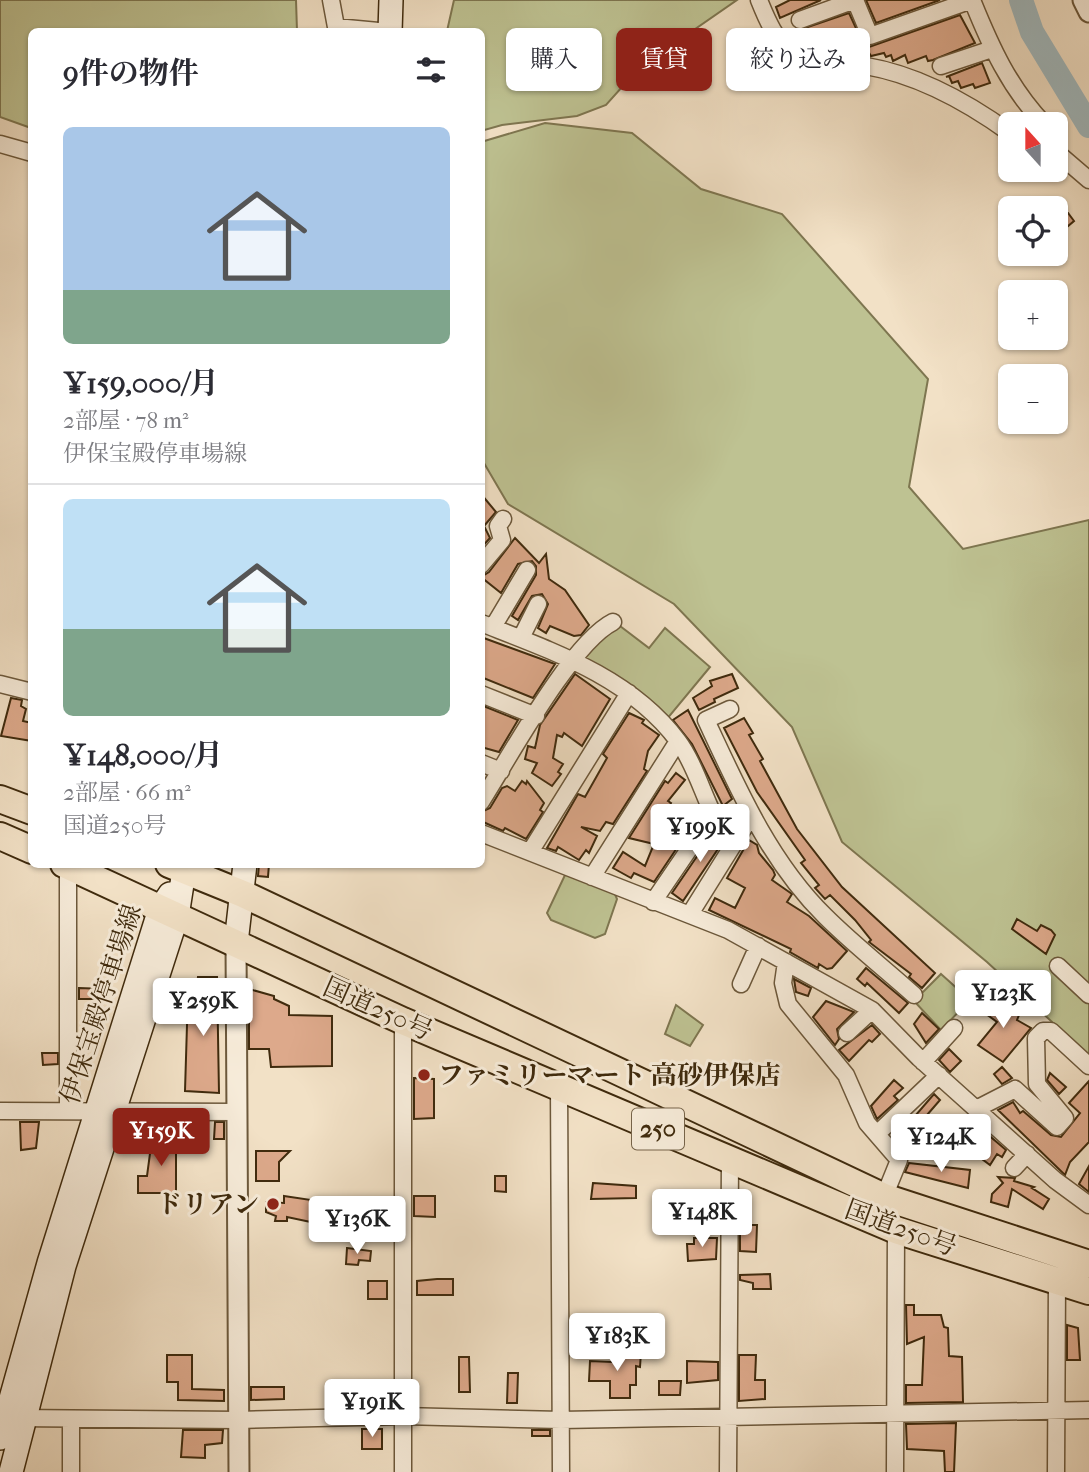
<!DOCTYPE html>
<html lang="ja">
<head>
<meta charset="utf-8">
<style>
	body { margin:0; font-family:"IM FELL French Canon","Noto Serif JP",serif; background:#f7f7f7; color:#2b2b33; height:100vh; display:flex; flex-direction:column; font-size:26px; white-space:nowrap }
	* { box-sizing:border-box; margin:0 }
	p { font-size:23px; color:#7c7c81 }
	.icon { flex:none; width:38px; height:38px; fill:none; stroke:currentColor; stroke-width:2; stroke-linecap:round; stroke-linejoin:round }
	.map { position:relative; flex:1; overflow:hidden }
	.details { position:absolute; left:28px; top:28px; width:457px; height:840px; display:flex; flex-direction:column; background:#fff; border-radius:10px; box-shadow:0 2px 5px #0004 }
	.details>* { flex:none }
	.hud { position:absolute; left:506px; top:28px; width:478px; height:63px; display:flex; gap:14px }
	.needle { width:46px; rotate:339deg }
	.buttons { position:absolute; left:998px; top:112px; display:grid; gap:14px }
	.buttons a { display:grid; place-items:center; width:70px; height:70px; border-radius:10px; background:#fff; box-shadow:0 2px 5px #0004; font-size:35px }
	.price { position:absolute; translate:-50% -60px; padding:0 16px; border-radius:7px; background:#fff; color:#222; font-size:23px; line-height:46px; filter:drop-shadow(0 2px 4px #0008) }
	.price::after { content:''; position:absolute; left:50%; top:42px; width:21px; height:16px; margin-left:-10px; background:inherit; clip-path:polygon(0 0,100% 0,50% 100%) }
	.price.current { background:#8f2418; color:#fff }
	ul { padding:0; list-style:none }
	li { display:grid; align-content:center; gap:14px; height:371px; padding:0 35px }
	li+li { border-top:2px solid #e1e1e2 }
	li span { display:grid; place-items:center; height:217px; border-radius:10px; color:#555 }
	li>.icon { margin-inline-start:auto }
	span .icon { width:126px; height:126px; fill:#fffc; stroke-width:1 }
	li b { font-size:30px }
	h2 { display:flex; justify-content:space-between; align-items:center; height:84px; padding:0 35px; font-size:30px }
	.tag { padding:0 24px; border-radius:10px; background:#fff; box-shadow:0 2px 5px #0004; font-size:24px; line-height:63px }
	.tag.current { background:#8f2418; color:#fff }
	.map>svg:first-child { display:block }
</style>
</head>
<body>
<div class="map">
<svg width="1089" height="1472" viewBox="0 0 1089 1472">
	<rect width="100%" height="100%" fill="#f2e1c6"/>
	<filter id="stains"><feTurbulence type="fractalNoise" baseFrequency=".00286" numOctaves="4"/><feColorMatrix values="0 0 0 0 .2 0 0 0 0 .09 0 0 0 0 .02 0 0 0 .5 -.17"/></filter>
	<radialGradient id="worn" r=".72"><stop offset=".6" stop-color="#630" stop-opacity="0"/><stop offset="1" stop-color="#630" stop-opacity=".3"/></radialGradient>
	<!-- green -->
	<path fill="#bec292" stroke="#7e7650" stroke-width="2" d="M0 0H296L297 31 32 32 31 128 0 117Z
		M454 0H737L639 68 606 105 577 116 502 125 481 131V32L447 31Z
		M545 123 632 133 701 189 782 214 928 379 909 487 963 549 1089 520V1056L987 962 842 842 792 727 674 604 508 504 481 458V142Z
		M620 626 649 648 665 628 710 667 667 719 582 658 597 637Z
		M572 872 612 887 617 899 605 934 595 938 551 920 547 913 565 875Z
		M941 974 970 1000 941 1030 914 1001Z
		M676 1005 703 1025 690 1046 665 1034Z"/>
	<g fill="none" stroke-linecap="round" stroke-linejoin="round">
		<!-- river -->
		<path stroke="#a1bac0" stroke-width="24" d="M1021 0 1032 32 1089 126"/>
	</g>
	<!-- building -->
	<path fill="#dda98b" stroke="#3f2a0d" stroke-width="2" d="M790 0H821L780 18 776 7Z
		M866 0H940L876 23Z
		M849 13 867 52 855 54 852 41 826 52 821 40 810 44 808 38 802 40 799 30Z
		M960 15 975 43 933 60 928 61 926 56 908 63 905 55 893 61 891 55 886 57 884 53 871 56 866 48Z
		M982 63 990 83 975 88 973 84 961 88 958 81 952 83 949 76 946 77Z
		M1055 212 1068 213 1074 221 1055 237Z
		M481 494 496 512 484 526 490 538 481 548Z
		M515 538 539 563 546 554 549 579 565 590 589 625 581 635 574 636 550 626 546 633 538 628 548 604 542 594 532 596 518 620 512 616 536 575V566L532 561 518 564 501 593 481 577 489 572Z
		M481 637 555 664 533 698 481 677Z
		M575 674 610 699 582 746 564 733 562 737 557 735 553 758 563 764 558 772 561 774 552 786 532 773 537 763 525 759 528 746 535 748 540 725Z
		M732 674 738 688 714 699 715 702 699 710 693 698 712 686 710 681Z
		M11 698 22 700 21 706 26 709 23 721 32 723V741L1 736Z
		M481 705 518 720 499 752 481 747Z
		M688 710 732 799 723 806 692 744 673 720Z
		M629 713 644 720 642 723 659 735 648 751 644 769 647 771 613 824 606 822 600 831 581 827 597 836 589 853 586 850 579 860 558 847 556 851 547 848 578 794 585 797 607 758 603 754Z
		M744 718 753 733 749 735 763 759 760 761 797 829 842 887 935 973 922 988 909 977 911 974 869 942 871 940 855 920 830 895 825 899 815 888 819 885 801 863 805 860 757 792 724 728Z
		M676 773 685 780 668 801 671 803 659 823 685 836 654 882 634 873 631 878 613 868 623 852 645 866 654 844 629 838 665 781 668 783Z
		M522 781 526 784 527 781 544 803 540 810 543 812 526 839 505 828 503 831 481 821V812L490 808 502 788 507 786 515 791Z
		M717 827 728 834 683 901 672 893Z
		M749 840 757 845 759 853 773 870 775 875 772 880 792 894 787 902 809 916 847 951 832 968 827 969 819 964 818 968 790 952 791 949 709 910 715 898 735 908 745 888 727 878Z
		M259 864H269L268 877 258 876Z
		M1017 919 1037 931 1041 925 1051 930 1055 935 1046 954 1012 929Z
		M866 968 908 1003 899 1013 867 983 865 986 857 979Z
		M198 977H217L219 1093 185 1091 188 992H196Z
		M794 979 811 988 808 996 796 992Z
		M79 988 104 989V999H79Z
		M249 989 274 996V999L289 1006V1015L332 1016V1066L271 1067 269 1049H249Z
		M994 994 1005 1002 1003 1006 1019 1015 1017 1020 1031 1028 1003 1062 978 1045 997 1022 982 1011Z
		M826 1001 854 1012 837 1029 839 1039 835 1045 813 1017Z
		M922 1013 939 1029 926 1043 914 1024Z
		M872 1025 880 1034 872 1042 869 1040 849 1061 839 1050Z
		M949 1049 961 1061 950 1072 939 1060Z
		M42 1053H58V1064L43 1065Z
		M1002 1067 1012 1078 1002 1084 994 1074Z
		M1050 1073 1066 1087 1059 1094 1047 1080Z
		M414 1078 434 1079V1118L414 1119Z
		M894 1080 903 1088 894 1096 898 1100 877 1119 871 1106Z
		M1089 1081V1142L1070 1162 1065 1175 998 1110 1013 1102 1020 1113 1023 1111 1051 1135 1061 1137 1080 1113 1069 1103Z
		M934 1094 940 1100 914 1130 932 1148 922 1158 896 1138Z
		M20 1122H39L36 1148 21 1150Z
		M215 1122H224V1139H214Z
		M979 1127 1006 1150 1002 1157 997 1154 990 1165 966 1147Z
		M169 1133 176 1140V1193H138V1176H147L151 1146 157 1137Z
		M256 1151H290L279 1162V1181H256Z
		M909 1163 970 1170 968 1188 905 1172Z
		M1089 1166V1192L1079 1184Z
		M495 1176H506V1192L495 1191Z
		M998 1177 1015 1178 1014 1181 1034 1187 1032 1188 1049 1199 1043 1209 1012 1189 1008 1207 991 1202 992 1194 1003 1183Z
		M593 1183 636 1186V1198L591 1199Z
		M284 1196 318 1201 320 1224 287 1217V1221H275L276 1216 266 1212V1202L284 1203Z
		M414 1196H435V1217L414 1216Z
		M751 1225H757L756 1252 740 1251V1229Z
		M694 1238H717L716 1259 688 1261 687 1244H694Z
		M347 1248 371 1251 370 1261 359 1260 358 1265 346 1264Z
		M770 1274 771 1289H753V1283L740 1280V1275Z
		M437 1279H453V1295H417V1281Z
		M368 1281H387V1299H368Z
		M906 1305H914V1315H941L944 1327 948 1328 949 1356 962 1357 963 1402 906 1403V1385H922L924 1337 907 1344Z
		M1067 1325 1078 1328 1080 1360H1067Z
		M612 1351 641 1352 640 1367 636 1366V1385H630V1398H610V1381H589L590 1361 612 1362Z
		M167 1355H192V1389L224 1390V1401L178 1400V1382H167Z
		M739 1355H756L755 1380H765V1399L739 1401Z
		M459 1357H469L470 1392H459Z
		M687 1361 718 1362V1380L687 1383Z
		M508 1373H518L517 1403H507Z
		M659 1381H681L680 1395H659Z
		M367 1386 381 1387V1401H361L360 1389Z
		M251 1387H284V1399L251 1400Z
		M956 1423 954 1472H945L944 1451 907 1449 906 1424Z
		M362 1429H382V1449H362Z
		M183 1430H223L222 1443 205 1445V1458L181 1457Z
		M532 1430H550V1436H532Z"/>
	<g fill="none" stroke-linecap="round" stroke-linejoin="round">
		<!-- minor casing -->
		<g stroke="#6c583b" stroke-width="19">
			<path id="minor" d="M331 0 336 27 389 32
				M759 0C767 20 776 41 793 54 813 68 843 62 866 66 919 75 967 102 1010 133
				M855 0 870 36 972 0
				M972 0C991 47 1009 87 1044 124
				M800 20 855 0
				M941 66 992 49
				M0 144 32 153
				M1055 156H1061L1089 180
				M481 565 502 540 498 526 503 519
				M481 623C552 651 630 677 678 741 693 761 702 791 713 814L746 825
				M493 627 527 570
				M521 638 538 604
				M0 684 32 692
				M481 694 536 716
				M730 709 706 720C738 789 770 862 825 916 853 944 885 969 914 995
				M481 763 501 771
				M481 802C509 758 571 643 613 622
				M481 833 728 930 872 1010 919 1058 1055 1180 1089 1205
				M530 852 629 693
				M592 877 678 741
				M653 902 713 814
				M690 914 750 818
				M786 962 783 983 788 1004 846 1075 867 1123 899 1160 884 1197
				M1058 966 1089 995
				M741 984 758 946
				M403 1021V1472
				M847 1033 872 1010
				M923 1062 954 1028
				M559 1086 561 1472
				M978 1108 1015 1089 1057 1127 1065 1118 1037 1084 1036 1038 1043 1031H1051L1089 1066
				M68 1110V866
				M0 1111 236 1112
				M878 1133 939 1075
				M1014 1168 1027 1154
				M16 1418 238 1420 403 1416 561 1420 1089 1410
				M71 1419V1472
				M728 1472 730 1160
				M895 1472 896 1230
				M1056 1472 1057 1281"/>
		</g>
		<!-- tertiary casing -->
		<g stroke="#6c583b" stroke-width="23">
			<path id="tertiary" d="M1083 0 1089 12
				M236 943 239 1472"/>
		</g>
		<!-- secondary casing -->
		<g stroke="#3f2a0d" stroke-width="26">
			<path id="secondary" d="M390 32 391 0
				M236 943 245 864
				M0 1438 49 1263 160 909 170 894
				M11 1472 64 1266 177 916 184 871"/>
		</g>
		<!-- trunk casing -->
		<g stroke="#3f2a0d" stroke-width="30">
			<path id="trunk" d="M0 799 32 811
				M0 836 32 850
				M64 864 403 1021 896 1230 1089 1291
				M169 864 243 894 884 1197 1089 1264"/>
		</g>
		<!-- minor -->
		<use href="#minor" stroke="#f7ecda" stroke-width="16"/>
		<!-- tertiary -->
		<use href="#tertiary" stroke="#f7ecda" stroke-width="19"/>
		<!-- secondary -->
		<use href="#secondary" stroke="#f7ecda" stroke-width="23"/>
		<!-- trunk -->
		<use href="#trunk" stroke="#f2e1c6" stroke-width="26"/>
	</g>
	<!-- markers -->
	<g fill="#8f2418" stroke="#f7ecda" stroke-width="2.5">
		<circle cx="424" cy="1075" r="7"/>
		<circle cx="273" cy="1204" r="7"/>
	</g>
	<g text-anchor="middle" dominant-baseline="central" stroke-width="6" stroke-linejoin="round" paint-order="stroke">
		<!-- shield labels -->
		<rect fill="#f7ecda" stroke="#76644a" stroke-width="2" x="632" y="1108.5" width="52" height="41" rx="5"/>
		<g font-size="24" font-weight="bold" fill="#3f2a0d">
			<text x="658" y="1129">250</text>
		</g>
		<!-- street labels -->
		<g font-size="26" fill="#3f2a0d" stroke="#f7ecda">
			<text transform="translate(101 1004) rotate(-72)">伊保宝殿停車場線</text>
			<text transform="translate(378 1009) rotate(24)">国道250号</text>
			<text transform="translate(901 1228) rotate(20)">国道250号</text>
		</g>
		<!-- poi labels -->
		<g font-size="26" font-weight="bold" fill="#3f2a0d" stroke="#f7ecda" text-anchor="start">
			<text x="438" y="1075">ファミリーマート 高砂伊保店</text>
			<text x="259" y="1204" text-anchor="end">ドリアン</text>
		</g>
	</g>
	<rect width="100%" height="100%" filter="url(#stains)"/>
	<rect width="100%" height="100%" fill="url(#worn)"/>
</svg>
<div class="buttons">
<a><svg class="needle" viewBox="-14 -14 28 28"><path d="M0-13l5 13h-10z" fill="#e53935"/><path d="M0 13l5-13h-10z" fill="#7c7c81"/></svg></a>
<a><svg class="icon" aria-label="locate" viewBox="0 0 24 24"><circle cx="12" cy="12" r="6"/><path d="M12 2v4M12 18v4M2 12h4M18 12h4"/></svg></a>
<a>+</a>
<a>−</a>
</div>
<b class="price" style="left:700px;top:864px">¥199K</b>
<b class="price" style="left:1003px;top:1030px">¥123K</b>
<b class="price" style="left:203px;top:1038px">¥259K</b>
<b class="price current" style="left:161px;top:1168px">¥159K</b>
<b class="price" style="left:941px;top:1174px">¥124K</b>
<b class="price" style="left:702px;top:1249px">¥148K</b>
<b class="price" style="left:357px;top:1256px">¥136K</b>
<b class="price" style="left:617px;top:1373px">¥183K</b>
<b class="price" style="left:372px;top:1439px">¥191K</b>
<div class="hud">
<a class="tag">購入</a>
<a class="tag current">賃貸</a>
<a class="tag">絞り込み</a>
</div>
<section class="details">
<h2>9件の物件<svg class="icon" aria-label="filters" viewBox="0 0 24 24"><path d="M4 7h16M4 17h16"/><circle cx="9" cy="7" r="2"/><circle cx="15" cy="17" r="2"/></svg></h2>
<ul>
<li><span style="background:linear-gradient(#a9c7e8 75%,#7fa58c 0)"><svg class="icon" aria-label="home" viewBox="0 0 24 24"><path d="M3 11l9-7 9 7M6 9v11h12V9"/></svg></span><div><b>¥159,000/月</b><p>2部屋 · 78 m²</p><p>伊保宝殿停車場線</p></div></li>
<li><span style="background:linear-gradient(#bfe0f5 60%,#7fa58c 0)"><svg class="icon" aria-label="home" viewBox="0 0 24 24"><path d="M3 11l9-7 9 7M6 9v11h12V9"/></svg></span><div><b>¥148,000/月</b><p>2部屋 · 66 m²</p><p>国道250号</p></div></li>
</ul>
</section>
</div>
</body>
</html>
